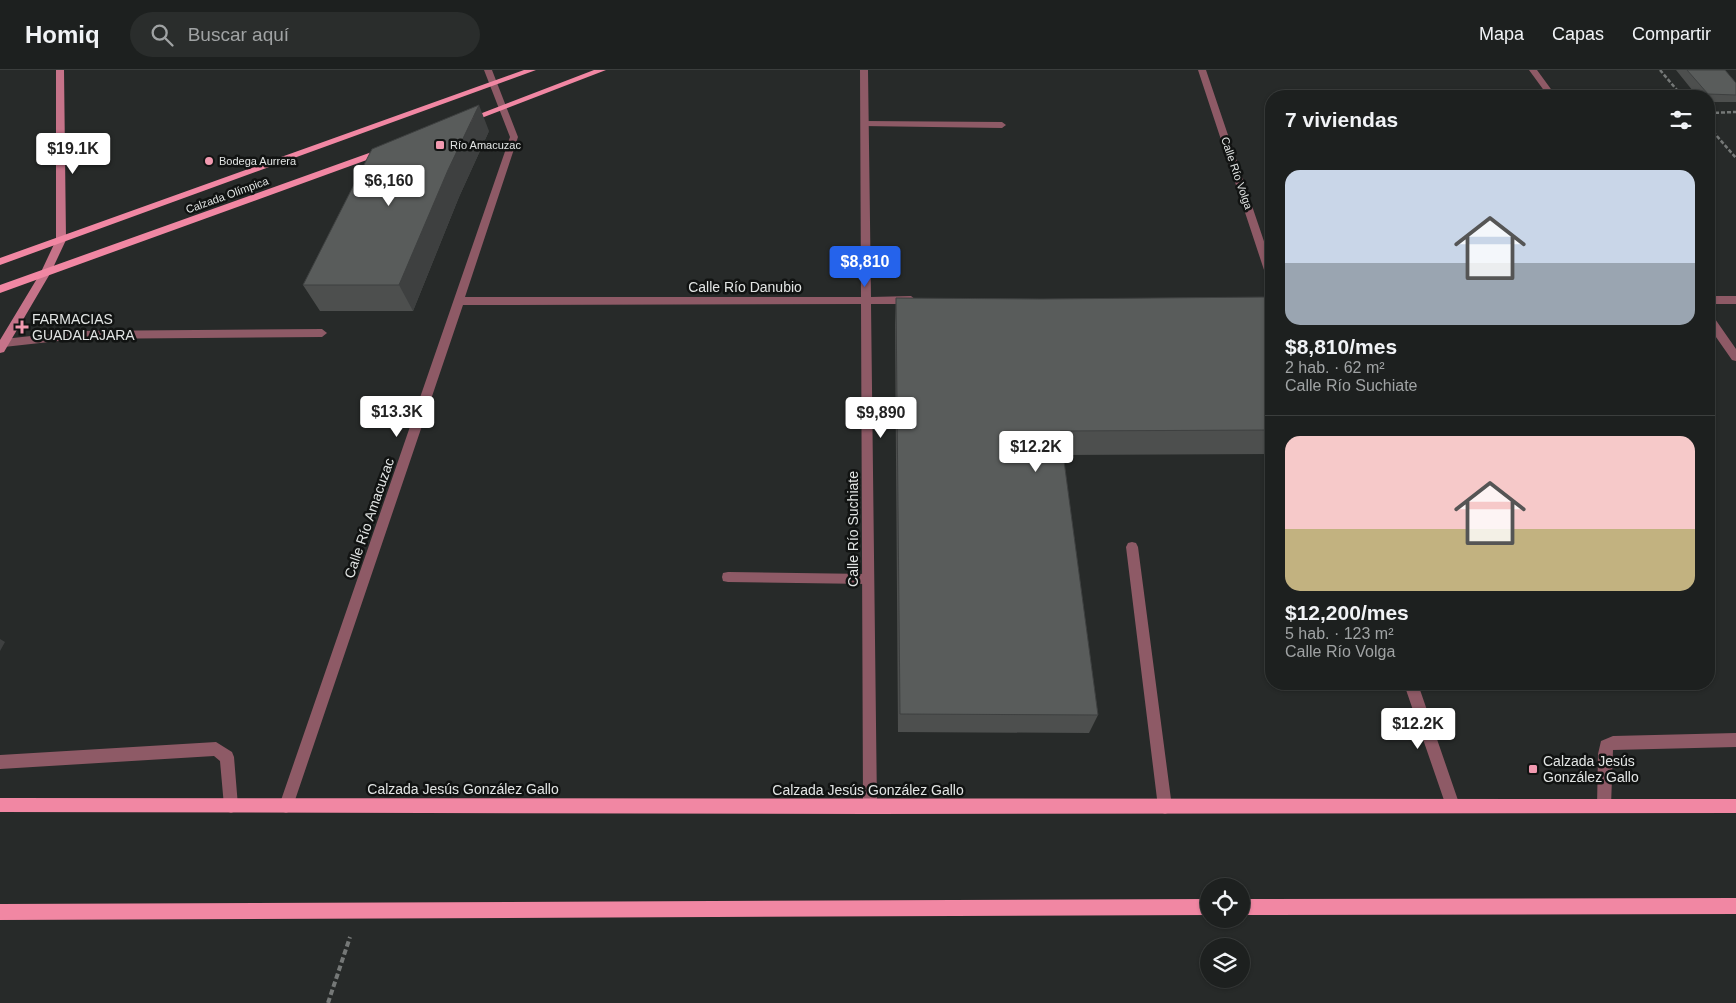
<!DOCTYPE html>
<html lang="es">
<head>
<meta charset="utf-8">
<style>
	body { margin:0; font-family:Arial,sans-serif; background:#2a2d2c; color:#f1f3f6; height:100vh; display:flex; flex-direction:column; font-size:19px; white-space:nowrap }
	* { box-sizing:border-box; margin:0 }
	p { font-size:16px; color:#a0a3a4 }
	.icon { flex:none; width:28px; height:28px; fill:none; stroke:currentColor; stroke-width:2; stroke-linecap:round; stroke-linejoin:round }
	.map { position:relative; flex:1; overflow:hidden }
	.side { position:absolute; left:1265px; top:20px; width:450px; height:600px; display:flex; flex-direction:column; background:#1d201f; border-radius:20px; box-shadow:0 1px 4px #0004,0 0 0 1px #3b3e3d }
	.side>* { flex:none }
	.tools { position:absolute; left:1200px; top:808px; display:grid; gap:10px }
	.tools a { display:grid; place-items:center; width:50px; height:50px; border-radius:50%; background:#1d201f; box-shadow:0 1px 4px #0004,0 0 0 1px #3b3e3d; font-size:25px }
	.price { position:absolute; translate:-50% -42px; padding:0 11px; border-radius:5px; background:#fff; color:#222; font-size:16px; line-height:32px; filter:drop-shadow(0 1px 2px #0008) }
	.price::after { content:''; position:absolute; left:50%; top:30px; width:15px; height:11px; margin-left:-8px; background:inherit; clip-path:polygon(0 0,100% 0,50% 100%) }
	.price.on { background:#2563eb; color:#fff }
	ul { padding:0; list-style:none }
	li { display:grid; align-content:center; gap:10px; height:265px; padding:0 20px }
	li+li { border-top:1px solid #3b3e3d }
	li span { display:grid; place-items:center; height:155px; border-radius:15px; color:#555 }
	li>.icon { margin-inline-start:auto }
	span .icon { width:90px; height:90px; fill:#fffc; stroke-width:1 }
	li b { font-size:21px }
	h2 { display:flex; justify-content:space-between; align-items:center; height:60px; padding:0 20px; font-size:21px }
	header { display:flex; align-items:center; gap:30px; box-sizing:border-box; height:70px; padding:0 25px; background:#1d201f; border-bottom:1px solid #3b3e3d }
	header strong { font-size:24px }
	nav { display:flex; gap:28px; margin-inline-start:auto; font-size:18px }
	.search { width:350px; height:45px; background:#2a2d2c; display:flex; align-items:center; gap:12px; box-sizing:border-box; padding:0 18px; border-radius:28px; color:#a0a3a4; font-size:19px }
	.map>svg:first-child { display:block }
</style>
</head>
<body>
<header>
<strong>Homiq</strong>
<div class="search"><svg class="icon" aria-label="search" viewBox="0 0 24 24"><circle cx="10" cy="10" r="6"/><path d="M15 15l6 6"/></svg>Buscar aquí</div>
<nav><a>Mapa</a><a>Capas</a><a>Compartir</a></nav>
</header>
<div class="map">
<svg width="1736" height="933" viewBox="0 0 1736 933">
	<rect width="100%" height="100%" fill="#272a29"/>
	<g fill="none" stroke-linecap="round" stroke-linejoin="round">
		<!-- path-far1 -->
		<path stroke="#757877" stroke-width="2.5" stroke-dasharray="4 2" stroke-linecap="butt" d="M1660 0 1682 26
			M1709 43 1736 42
			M1709 57 1736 88"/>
		<!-- path -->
		<path stroke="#757877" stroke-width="4" stroke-dasharray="5.5 3" stroke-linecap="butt" d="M328 933 350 867"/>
		<!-- lane -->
		<path fill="#8e5a66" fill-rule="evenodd" d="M865 51 1002 52 1006 55 1002 58 862 56 861 54Z
			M322 259 327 263 322 267 76 269 4 277 0 275V270L4 269 76 261Z
			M1132 472 1136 473 1138 477 1172 737 1170 742 1165 744 1160 742 1158 737 1126 477 1128 473Z
			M728 502 868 504 873 505 874 509 873 513 868 514 728 512 723 511 722 507 723 503Z
			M1736 663V677L1613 680 1611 736 1609 741 1604 743 1599 741 1597 736 1598 684 1601 671 1613 666Z
			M216 672 232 682 234 687 238 736 236 741 231 743 226 741 224 736 220 691 214 686 0 699V685Z"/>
		<!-- street -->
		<path fill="#8e5a66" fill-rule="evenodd" d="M484 0H492L518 67 465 227H861L860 0H868L871 227 911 226 916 230 911 234H871L877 737 875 742 870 744 865 742 863 737 861 234 463 235 293 736 291 741 286 743 281 741 279 736 510 67Z
			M1198 0H1206L1271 192V209L1266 206Z
			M1529 0H1537L1556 26H1548Z
			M1709 226H1736V234H1709Z
			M1709 245 1713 246 1736 279V291L1732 290 1709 257Z
			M1404 614H1418L1460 736 1458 741 1453 743 1448 741 1446 736Z"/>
		<!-- secondary -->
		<path fill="#c67389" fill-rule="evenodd" d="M56 0H64L66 170 51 202 4 282 0 283V270L41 202 56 170Z"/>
		<!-- primary -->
		<path fill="#f187a3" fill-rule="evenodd" d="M524 0H536L0 195V188Z
			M594 0H606L471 52 464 50Z
			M383 78 386 79V83L0 223V215Z
			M0 728 1736 729V743L870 744 0 742Z
			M1736 828V844L1241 845V829Z
			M1209 829V845L0 850V834Z"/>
	</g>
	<!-- wall -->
	<path fill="#4d4f4e" d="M1676 0H1725L1736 13V32H1709V26H1697Z
		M489 61 459 127 413 241H320L303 215Z
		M896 228 1271 237V384L1063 385 1098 645 1089 663 898 662 895 254Z"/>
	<!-- shaded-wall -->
	<path fill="#3e4040" d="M479 35 489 61 459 127 413 241 399 215 448 100Z
		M0 569 5 572 0 581Z"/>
	<!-- building -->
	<path fill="#595c5b" stroke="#3e4040" d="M1687 0H1725L1736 13V25L1708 24Z
		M479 35 448 100 399 215H303L372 79Z
		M1268 227 1271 237V360L1060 361 1098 645 900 644 896 228 1042 229Z"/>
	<!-- markers -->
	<g fill="#f29ab0" stroke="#111312" stroke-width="2">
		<rect x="435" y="70" width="10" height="10" rx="2.5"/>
		<circle cx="209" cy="91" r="5"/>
		<path d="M19.5 249.5h5v5h5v5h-5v5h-5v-5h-5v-5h5z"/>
		<rect x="1528" y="694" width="10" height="10" rx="2.5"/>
	</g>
	<g text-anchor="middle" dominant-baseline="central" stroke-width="5" stroke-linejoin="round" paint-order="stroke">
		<!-- far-poi labels -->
		<g font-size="11" fill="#e2e5e4" stroke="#111312" text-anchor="start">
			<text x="450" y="75">Río Amacuzac</text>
			<text x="219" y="91">Bodega Aurrera</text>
		</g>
		<!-- far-street labels -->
		<g font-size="11" fill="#e2e5e4" stroke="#111312">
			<text transform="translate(1237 103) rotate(71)">Calle Río Volga</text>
			<text transform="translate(227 125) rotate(-20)">Calzada Olímpica</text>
		</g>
		<!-- street labels -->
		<g font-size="14" fill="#e2e5e4" stroke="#111312">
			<text x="745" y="217">Calle Río Danubio</text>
			<text transform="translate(369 448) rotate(-71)">Calle Río Amacuzac</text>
			<text transform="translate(853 459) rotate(-90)">Calle Río Suchiate</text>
			<text x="463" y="719">Calzada Jesús González Gallo</text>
			<text x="868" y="720">Calzada Jesús González Gallo</text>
		</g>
		<!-- poi labels -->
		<g font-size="14" fill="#e2e5e4" stroke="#111312" text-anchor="start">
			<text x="32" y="249">FARMACIAS<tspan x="32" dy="16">GUADALAJARA</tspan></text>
			<text x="1543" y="691">Calzada Jesús<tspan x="1543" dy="16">González Gallo</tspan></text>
		</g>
	</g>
</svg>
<div class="tools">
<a><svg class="icon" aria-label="locate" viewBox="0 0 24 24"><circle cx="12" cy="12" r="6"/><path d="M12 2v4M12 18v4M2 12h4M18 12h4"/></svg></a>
<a><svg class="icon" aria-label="layers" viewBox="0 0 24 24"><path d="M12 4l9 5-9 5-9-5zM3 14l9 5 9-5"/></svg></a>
</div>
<b class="price" style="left:73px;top:105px">$19.1K</b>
<b class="price" style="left:389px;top:137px">$6,160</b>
<b class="price on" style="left:865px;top:218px">$8,810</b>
<b class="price" style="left:397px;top:368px">$13.3K</b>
<b class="price" style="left:881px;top:369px">$9,890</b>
<b class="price" style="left:1036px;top:403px">$12.2K</b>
<b class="price" style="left:1418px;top:680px">$12.2K</b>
<section class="side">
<h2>7 viviendas<svg class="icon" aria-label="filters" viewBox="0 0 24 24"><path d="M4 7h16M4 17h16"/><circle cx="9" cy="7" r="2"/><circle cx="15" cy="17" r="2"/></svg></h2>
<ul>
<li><span style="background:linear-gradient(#c9d6e8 60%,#9aa5b1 0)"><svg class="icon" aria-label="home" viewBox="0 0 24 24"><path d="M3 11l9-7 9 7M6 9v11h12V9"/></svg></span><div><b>$8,810/mes</b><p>2 hab. · 62 m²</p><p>Calle Río Suchiate</p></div></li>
<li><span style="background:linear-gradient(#f6c9c9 60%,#c2b280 0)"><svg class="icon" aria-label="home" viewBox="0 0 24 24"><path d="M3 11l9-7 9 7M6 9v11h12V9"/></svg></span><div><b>$12,200/mes</b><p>5 hab. · 123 m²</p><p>Calle Río Volga</p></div></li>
</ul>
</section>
</div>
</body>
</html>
